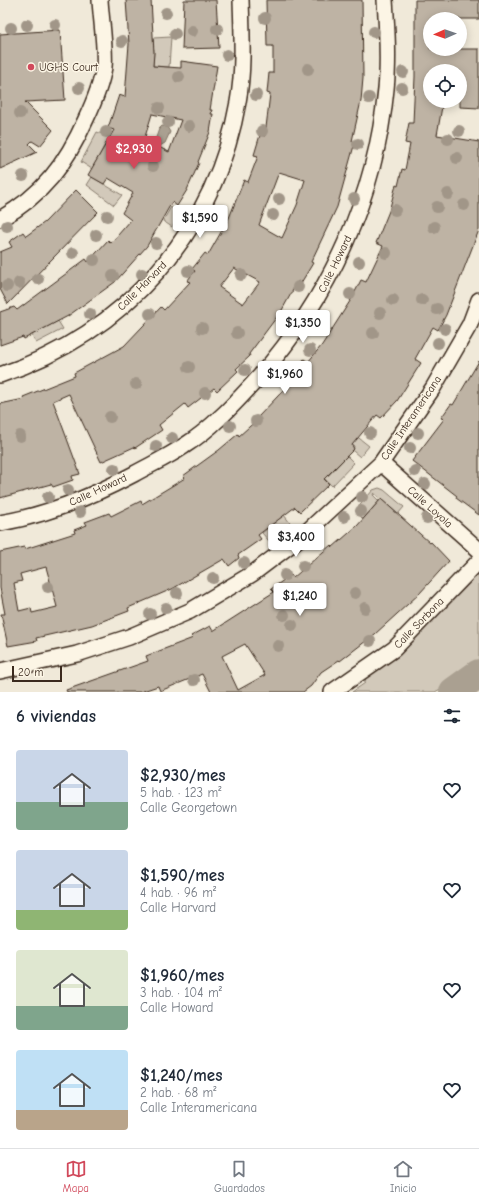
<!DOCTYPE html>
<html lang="es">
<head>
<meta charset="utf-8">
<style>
	body { margin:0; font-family:"Comic Neue",sans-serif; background:#f6f6f7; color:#1f2937; height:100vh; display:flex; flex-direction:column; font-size:15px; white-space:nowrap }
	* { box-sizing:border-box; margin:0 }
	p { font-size:13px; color:#747a83 }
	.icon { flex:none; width:22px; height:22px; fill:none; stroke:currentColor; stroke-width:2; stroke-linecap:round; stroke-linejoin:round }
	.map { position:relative; height:692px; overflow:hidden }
	.details { display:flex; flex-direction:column; background:#fff; flex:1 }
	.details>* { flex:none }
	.needle { width:26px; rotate:268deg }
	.fabs { position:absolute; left:423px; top:12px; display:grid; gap:8px }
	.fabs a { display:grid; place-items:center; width:44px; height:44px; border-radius:50%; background:#fff; box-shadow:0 2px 10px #0003; font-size:20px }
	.scale { position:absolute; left:12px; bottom:10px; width:50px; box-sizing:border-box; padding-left:4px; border:2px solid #3b2a1e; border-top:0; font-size:11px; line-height:14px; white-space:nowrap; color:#3b2a1e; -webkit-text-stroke:3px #fcf5e5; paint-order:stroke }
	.price { position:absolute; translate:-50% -34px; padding:0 9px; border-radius:4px; background:#fff; color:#222; font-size:13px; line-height:26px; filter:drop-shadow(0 1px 2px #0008) }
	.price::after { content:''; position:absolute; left:50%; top:24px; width:12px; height:9px; margin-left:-6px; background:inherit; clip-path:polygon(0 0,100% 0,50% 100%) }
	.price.selected { background:#d1495b; color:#fff }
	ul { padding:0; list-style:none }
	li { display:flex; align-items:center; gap:12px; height:100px; padding:0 16px }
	li span { display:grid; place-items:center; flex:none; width:112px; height:80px; border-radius:4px; color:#555 }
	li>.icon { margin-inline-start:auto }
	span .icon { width:48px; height:48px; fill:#fffc; stroke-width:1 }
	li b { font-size:17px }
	h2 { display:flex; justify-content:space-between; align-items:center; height:48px; padding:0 16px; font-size:17px }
	.dock { display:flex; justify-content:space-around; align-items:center; height:56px; border-top:1px solid #e0e1e3; background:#fff; font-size:11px; color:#747a83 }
	.dock a { display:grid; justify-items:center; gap:2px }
	.dock .selected { color:#d1495b }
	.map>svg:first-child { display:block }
</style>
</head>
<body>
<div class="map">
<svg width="479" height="692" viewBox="0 0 479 692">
	<rect width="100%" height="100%" fill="#f0e9d9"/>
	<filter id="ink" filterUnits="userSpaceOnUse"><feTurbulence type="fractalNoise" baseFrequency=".025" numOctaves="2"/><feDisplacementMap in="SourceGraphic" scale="8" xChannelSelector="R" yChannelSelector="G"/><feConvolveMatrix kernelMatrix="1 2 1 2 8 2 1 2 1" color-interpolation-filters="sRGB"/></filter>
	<g filter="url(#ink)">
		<!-- green -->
		<path fill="#d2c9ba" stroke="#867a6c" d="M171 37 169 67 153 66 154 49 138 47 153 38Z
			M97 132 109 137 92 169 81 162Z
			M92 177 122 195 114 205 87 185Z
			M171 207 180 215 172 227 163 221Z
			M58 321 63 329 36 343 32 335Z
			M326 412 369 446 360 457 353 451 354 446 329 426 310 445 318 454 312 460 328 476 347 456 354 463 332 486 294 448Z
			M379 488 384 490 404 507 398 514 374 493 373 495 379 501 363 519 355 511 373 490Z
			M284 515 290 523 269 541 262 533Z
			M479 570V663L464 669 444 687 435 692H352L365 683 367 663Z"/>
		<!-- water -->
		<path fill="#aaa091" stroke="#7e7163" d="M162 126 167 127 170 132 165 143 158 147 154 143 159 129Z"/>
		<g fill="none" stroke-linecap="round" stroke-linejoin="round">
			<!-- river -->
			<path stroke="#aaa091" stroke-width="30" d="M454 692 479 674"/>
		</g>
		<!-- building -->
		<path fill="#beb3a4" stroke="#3b2a1e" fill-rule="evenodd" d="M126 0H151L154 53 153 66 181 68V61L217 66 210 110H212L211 114H213L210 132 198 162 199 163 187 190 177 206 172 202 147 246 115 282 68 316 24 339 23 337 0 345V312L14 307 17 310 86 259 88 262 108 240 111 243 131 220 122 213 133 193 108 178 104 184 88 175 114 130 108 128 119 95 125 97 129 44ZM152 114 181 120 169 152 144 140Z
			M184 0H216L219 48 182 49Z
			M266 0H362L363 78 361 101 352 141 355 142 337 207 311 262 313 263 301 283 298 281 282 310 249 354 250 356 236 369 238 371 217 391 214 388 188 408 185 404 159 425 162 430 135 448 134 447 101 462 69 394 53 401 80 474 72 476 73 480 53 487 51 484 0 498V404L24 399 23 397 75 376 74 373 124 346 161 307 164 310 190 282 187 281 195 271 192 269 205 253 208 255 229 218 244 180 248 182 258 156 254 155 260 135 265 136 270 94 267 93 269 73H273V46H267ZM279 172 305 180 297 205 282 238 259 225ZM234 268 260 282 243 304 219 287Z
			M415 0H479V19H430V49H479V108L460 107V71H430V101H443L437 135 479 142V230L446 315 438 330 433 327 415 359 421 363 397 401 381 418 377 415 352 445 354 449 324 479 329 484 300 512 295 507 258 535 261 539 238 555 239 558 229 566 224 559 172 589 128 608 129 611 92 625 36 638 37 641 8 646 1 614H5L0 588V552L24 547 25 549 75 533 74 530 87 525 85 522 109 513 111 516 141 501 142 504 185 478 183 476 219 450 238 434 239 436 259 418 258 417 297 376 293 373 304 359 308 362 322 345 352 298 361 280 366 282 383 246 376 243 389 211 396 185 398 186 402 169 405 170 410 144 405 143 409 123H413L415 77ZM46 567 57 607 32 613 31 608 19 611 14 583 22 581 20 574Z
			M60 30 65 100 25 102 53 130 40 146 32 141 29 144 37 152 0 169V34Z
			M76 190 98 212 8 304 0 289V252L12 247 9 242 23 232 26 236 45 222Z
			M479 361V515L456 498 457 496 412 461 444 419 441 418 451 404 453 405Z
			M381 499 430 543 431 542 449 561 419 594 375 634 340 661 339 660 321 672 311 686 303 692H211L202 674 160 691 158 686 140 692H67L66 690 148 661 146 656 193 638 191 636 210 626 213 631 274 592 271 589 291 575 293 578 331 545 333 547 357 526ZM245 644 265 675 238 690 222 656Z"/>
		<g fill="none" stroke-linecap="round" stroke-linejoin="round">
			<!-- street casing -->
			<g stroke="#3b2a1e" stroke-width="18">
				<path id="street" d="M0 219C43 195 66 164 86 119 94 102 101 86 104 67 106 51 101 18 100 0
					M0 375C125 333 215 233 238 102 244 69 242 34 241 0
					M381 463 479 550
					M0 523C48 515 91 497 134 474 150 465 168 457 184 446 213 428 237 401 260 376 330 296 376 196 386 89 389 60 387 29 385 0
					M0 671 77 654 129 637 190 611 252 574 301 537 381 463 433 388 470 324 479 300
					M332 692 394 649 479 561"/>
			</g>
			<!-- street -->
			<use href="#street" stroke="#fcf5e5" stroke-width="15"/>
		</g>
		<!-- trees -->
		<g fill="#a19688">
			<circle cx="166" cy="13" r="6"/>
			<circle cx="265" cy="18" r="6"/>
			<circle cx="27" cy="25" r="6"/>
			<circle cx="55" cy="25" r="6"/>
			<circle cx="11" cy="28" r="6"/>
			<circle cx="217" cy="29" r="6"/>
			<circle cx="192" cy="31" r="6"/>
			<circle cx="374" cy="32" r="6"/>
			<circle cx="175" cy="34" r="6"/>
			<circle cx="122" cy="41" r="6"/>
			<circle cx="227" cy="55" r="6"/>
			<circle cx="308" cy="69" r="6"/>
			<circle cx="403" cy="72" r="6"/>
			<circle cx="179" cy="77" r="6"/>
			<circle cx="79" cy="88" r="6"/>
			<circle cx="402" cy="88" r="6"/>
			<circle cx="256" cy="95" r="6"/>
			<circle cx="369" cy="98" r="6"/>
			<circle cx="159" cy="108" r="6"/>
			<circle cx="20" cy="113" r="6"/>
			<circle cx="168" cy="122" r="6"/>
			<circle cx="189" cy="126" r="6"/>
			<circle cx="262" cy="131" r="6"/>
			<circle cx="459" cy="131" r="6"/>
			<circle cx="106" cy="132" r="6"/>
			<circle cx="448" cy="139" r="6"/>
			<circle cx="358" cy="144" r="6"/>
			<circle cx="457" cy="158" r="6"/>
			<circle cx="153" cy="166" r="6"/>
			<circle cx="23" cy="176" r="6"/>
			<circle cx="448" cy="194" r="6"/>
			<circle cx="279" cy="199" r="6"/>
			<circle cx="354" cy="199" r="6"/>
			<circle cx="464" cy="205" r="6"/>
			<circle cx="437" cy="207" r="6"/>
			<circle cx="395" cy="210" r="6"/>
			<circle cx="273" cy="215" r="6"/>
			<circle cx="107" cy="216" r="6"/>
			<circle cx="7" cy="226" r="6"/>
			<circle cx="434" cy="227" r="6"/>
			<circle cx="96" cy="235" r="6"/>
			<circle cx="156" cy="243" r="6"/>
			<circle cx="73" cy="253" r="6"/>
			<circle cx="386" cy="253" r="6"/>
			<circle cx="94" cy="260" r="6"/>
			<circle cx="359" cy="262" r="6"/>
			<circle cx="188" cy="271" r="6"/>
			<circle cx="142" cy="274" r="6"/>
			<circle cx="241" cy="275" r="6"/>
			<circle cx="113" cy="276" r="6"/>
			<circle cx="38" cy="279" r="6"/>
			<circle cx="19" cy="283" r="6"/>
			<circle cx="7" cy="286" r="6"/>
			<circle cx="298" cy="287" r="6"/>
			<circle cx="350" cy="294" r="6"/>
			<circle cx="393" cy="300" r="6"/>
			<circle cx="422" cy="300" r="6"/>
			<circle cx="437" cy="309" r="6"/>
			<circle cx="380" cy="313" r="6"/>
			<circle cx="90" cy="314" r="6"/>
			<circle cx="150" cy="314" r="6"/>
			<circle cx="202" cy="328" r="6"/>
			<circle cx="445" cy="329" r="6"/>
			<circle cx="237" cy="333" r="6"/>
			<circle cx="373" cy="333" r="6"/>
			<circle cx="438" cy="343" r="6"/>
			<circle cx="310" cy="350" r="6"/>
			<circle cx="189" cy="367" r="6"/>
			<circle cx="245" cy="370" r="6"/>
			<circle cx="292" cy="370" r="6"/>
			<circle cx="136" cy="384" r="6"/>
			<circle cx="205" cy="393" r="6"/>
			<circle cx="110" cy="417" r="6"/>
			<circle cx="256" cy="421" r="6"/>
			<circle cx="230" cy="426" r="6"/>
			<circle cx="370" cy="433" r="6"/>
			<circle cx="418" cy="433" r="6"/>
			<circle cx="20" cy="436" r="6"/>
			<circle cx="172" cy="438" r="6"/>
			<circle cx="156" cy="446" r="6"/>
			<circle cx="410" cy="448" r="6"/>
			<circle cx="114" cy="469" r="6"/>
			<circle cx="415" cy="471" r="6"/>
			<circle cx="425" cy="484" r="6"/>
			<circle cx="68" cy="490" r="6"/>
			<circle cx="48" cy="497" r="6"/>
			<circle cx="362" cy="497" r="6"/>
			<circle cx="361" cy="511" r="6"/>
			<circle cx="80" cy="512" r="6"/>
			<circle cx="344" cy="517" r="6"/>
			<circle cx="427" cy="518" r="6"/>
			<circle cx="244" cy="563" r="6"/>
			<circle cx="303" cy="566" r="6"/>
			<circle cx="285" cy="575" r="6"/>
			<circle cx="213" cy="578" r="6"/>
			<circle cx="48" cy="587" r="6"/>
			<circle cx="177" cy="593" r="6"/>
			<circle cx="355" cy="593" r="6"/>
			<circle cx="166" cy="608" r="6"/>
			<circle cx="365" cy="608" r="6"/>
			<circle cx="150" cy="614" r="6"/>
			<circle cx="284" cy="615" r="6"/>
			<circle cx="292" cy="625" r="6"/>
			<circle cx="370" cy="641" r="6"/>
			<circle cx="278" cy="646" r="6"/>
			<circle cx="194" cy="680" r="6"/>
		</g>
	</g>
	<!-- markers -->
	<circle fill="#d1495b" stroke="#fcf5e5" stroke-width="1.5" cx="31" cy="67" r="4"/>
	<g text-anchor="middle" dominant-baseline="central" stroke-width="3" stroke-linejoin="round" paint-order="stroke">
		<!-- poi labels -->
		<g font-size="11" fill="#3b2a1e" stroke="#fcf5e5" text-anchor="start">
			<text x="39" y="67">UGHS Court</text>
		</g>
		<!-- street labels -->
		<g font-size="11" fill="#3b2a1e" stroke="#fcf5e5">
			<text transform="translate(335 264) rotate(-64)">Calle Howard</text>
			<text transform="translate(142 286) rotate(-45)">Calle Harvard</text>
			<text transform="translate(411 418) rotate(-56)">Calle Interamericana</text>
			<text transform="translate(98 490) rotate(-25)">Calle Howard</text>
			<text transform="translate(430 507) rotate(42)">Calle Loyola</text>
			<text transform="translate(419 623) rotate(-46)">Calle Sorbona</text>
		</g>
	</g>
</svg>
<div class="fabs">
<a><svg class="needle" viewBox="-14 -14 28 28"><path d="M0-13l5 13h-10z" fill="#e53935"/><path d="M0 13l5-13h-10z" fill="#747a83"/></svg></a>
<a><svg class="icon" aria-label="locate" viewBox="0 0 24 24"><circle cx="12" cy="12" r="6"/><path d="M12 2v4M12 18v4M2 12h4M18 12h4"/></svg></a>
</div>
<div class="scale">20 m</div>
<b class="price selected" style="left:134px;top:170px">$2,930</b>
<b class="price" style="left:200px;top:239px">$1,590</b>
<b class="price" style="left:303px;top:344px">$1,350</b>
<b class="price" style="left:285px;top:395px">$1,960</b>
<b class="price" style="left:296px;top:558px">$3,400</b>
<b class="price" style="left:300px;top:617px">$1,240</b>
</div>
<section class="details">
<h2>6 viviendas<svg class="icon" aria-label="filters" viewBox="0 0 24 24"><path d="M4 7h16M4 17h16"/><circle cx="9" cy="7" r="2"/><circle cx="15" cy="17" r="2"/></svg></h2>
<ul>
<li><span style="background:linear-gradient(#c9d6e8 65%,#7fa58c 0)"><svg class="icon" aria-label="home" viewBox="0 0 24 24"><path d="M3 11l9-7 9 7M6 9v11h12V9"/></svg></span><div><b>$2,930/mes</b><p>5 hab. · 123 m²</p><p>Calle Georgetown</p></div><svg class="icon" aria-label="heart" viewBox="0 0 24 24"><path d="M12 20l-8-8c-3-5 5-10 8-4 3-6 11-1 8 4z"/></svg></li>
<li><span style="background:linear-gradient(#c9d6e8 75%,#8fb573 0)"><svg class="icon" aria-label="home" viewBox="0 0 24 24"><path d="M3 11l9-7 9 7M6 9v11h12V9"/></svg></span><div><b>$1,590/mes</b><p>4 hab. · 96 m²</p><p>Calle Harvard</p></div><svg class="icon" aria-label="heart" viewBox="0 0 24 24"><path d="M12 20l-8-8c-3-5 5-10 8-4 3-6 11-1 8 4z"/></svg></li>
<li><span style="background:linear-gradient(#dfe7d0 70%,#7fa58c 0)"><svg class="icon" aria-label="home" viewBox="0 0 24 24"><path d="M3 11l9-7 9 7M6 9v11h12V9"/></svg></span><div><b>$1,960/mes</b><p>3 hab. · 104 m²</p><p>Calle Howard</p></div><svg class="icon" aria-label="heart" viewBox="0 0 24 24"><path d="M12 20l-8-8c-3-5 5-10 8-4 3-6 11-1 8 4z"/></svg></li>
<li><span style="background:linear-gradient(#bfe0f5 75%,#b9a48a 0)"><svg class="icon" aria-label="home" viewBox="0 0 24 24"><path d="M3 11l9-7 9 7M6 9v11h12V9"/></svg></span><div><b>$1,240/mes</b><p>2 hab. · 68 m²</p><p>Calle Interamericana</p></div><svg class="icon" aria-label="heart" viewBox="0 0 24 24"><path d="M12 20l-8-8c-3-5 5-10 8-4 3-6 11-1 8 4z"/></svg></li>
</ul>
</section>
<nav class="dock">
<a class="selected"><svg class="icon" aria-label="map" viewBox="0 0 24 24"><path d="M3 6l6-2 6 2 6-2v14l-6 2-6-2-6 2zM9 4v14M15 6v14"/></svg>Mapa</a>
<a><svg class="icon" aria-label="saved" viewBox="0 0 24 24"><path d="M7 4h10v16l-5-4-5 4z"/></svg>Guardados</a>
<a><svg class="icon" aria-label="home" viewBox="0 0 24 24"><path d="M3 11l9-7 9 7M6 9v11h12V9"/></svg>Inicio</a>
</nav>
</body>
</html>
